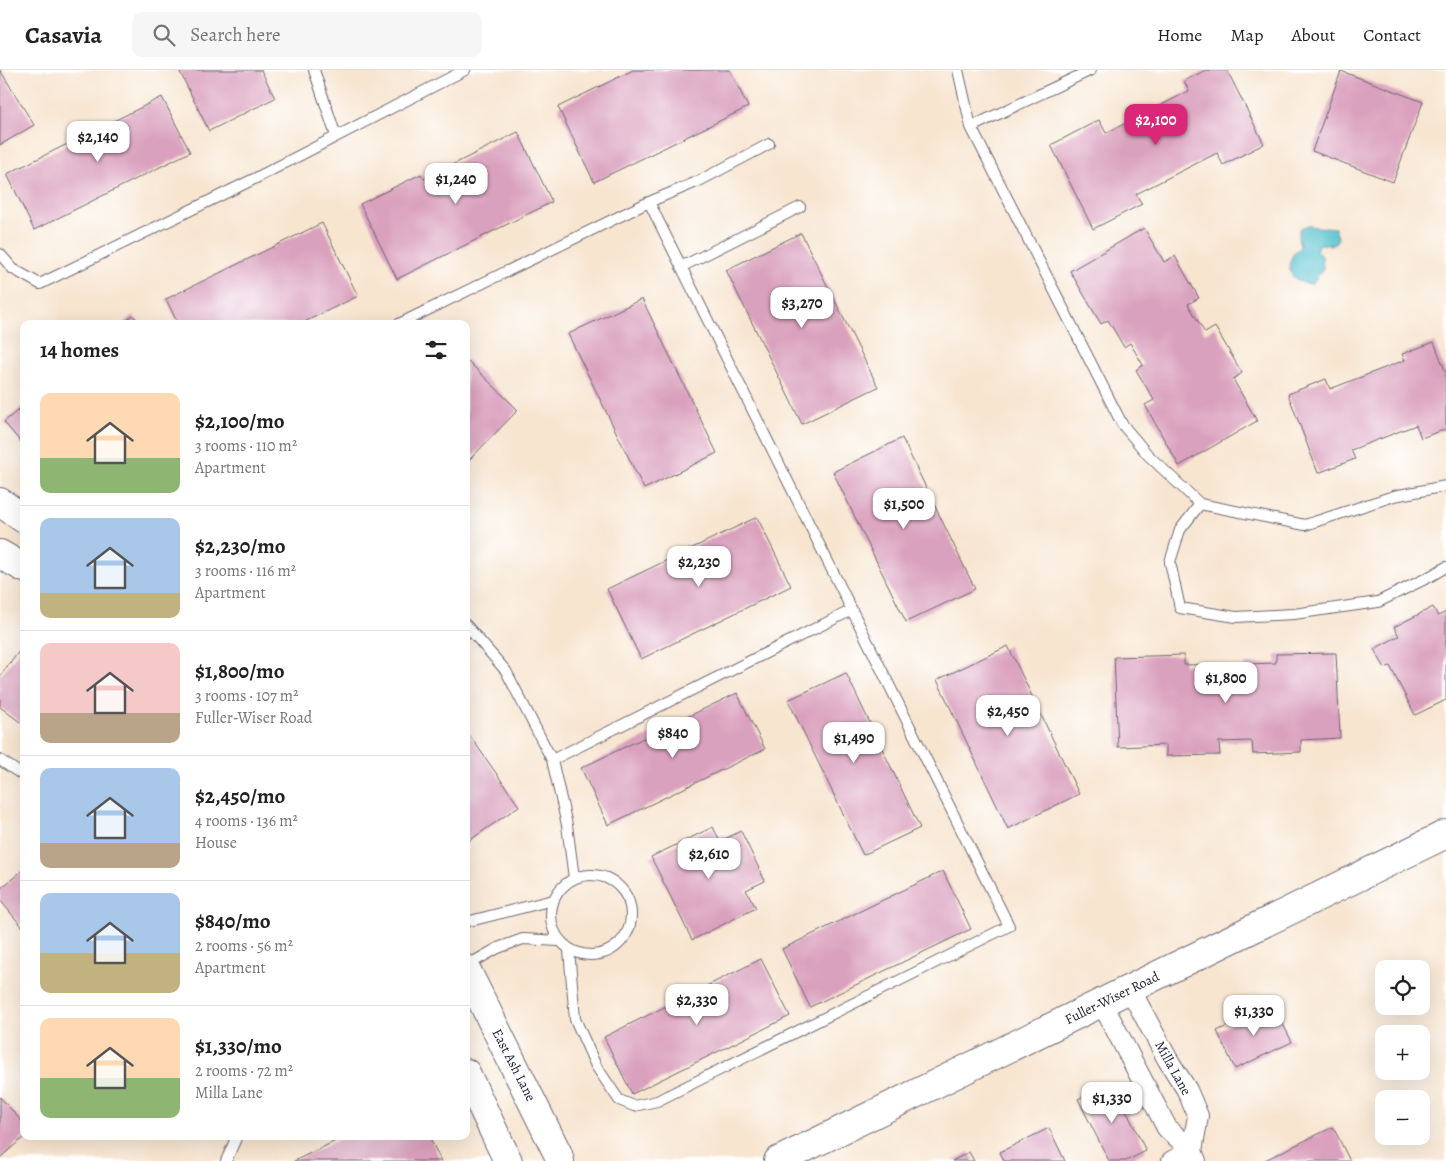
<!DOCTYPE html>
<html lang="en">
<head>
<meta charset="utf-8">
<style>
	body { margin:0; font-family:Alegreya,serif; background:#f6f6f6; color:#222; height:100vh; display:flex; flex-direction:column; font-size:19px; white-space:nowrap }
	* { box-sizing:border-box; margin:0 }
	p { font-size:16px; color:#767676 }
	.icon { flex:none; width:28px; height:28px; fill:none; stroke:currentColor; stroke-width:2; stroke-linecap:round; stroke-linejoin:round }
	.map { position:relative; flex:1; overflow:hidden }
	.panel { position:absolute; left:20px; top:250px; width:450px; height:820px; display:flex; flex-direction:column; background:#fff; border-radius:10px; box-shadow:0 5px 20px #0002 }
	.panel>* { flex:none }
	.tools { position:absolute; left:1375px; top:890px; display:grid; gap:10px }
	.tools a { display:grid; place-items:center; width:55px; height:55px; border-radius:10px; background:#fff; box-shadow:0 5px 20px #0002; font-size:25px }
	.price { position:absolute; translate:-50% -42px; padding:0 11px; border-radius:10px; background:#fff; color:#222; font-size:16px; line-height:32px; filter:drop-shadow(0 1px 2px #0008) }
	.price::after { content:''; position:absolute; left:50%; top:30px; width:15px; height:11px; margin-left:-8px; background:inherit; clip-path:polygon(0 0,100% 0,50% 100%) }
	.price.active { background:#db2777; color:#fff }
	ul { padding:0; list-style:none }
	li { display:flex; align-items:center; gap:15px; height:125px; padding:0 20px }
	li+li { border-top:1px solid #e0e0e0 }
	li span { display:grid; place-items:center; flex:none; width:140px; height:100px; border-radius:10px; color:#555 }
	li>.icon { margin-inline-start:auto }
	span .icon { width:60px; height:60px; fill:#fffc; stroke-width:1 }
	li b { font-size:21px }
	h2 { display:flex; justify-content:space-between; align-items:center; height:60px; padding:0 20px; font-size:21px }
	header { display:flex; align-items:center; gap:30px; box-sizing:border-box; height:70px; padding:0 25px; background:#fff; border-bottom:1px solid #e0e0e0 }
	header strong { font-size:24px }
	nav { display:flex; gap:28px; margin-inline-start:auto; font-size:18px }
	.search { width:350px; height:45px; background:#f6f6f6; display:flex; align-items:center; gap:12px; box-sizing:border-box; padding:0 18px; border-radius:10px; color:#767676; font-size:19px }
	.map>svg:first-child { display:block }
</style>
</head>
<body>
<header>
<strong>Casavia</strong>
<div class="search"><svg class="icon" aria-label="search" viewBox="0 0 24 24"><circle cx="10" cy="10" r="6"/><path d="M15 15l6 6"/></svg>Search here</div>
<nav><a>Home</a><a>Map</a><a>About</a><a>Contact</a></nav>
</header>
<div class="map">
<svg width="1446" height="1091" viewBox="0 0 1446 1091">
	<rect width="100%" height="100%" fill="#fff"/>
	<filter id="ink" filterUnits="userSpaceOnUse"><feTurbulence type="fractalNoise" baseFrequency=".02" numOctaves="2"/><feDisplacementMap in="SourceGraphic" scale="10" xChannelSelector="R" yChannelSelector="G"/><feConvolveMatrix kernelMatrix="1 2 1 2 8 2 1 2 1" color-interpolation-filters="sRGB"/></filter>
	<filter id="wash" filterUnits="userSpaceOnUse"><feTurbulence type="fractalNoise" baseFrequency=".0096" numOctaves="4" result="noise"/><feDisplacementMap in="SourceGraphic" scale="20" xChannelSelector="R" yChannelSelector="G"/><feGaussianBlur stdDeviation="1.12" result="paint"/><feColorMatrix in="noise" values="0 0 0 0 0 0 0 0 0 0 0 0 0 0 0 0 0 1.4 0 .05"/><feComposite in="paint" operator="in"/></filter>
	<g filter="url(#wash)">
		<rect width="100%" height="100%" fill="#f7e5d0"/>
		<!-- water -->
		<path fill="#55c1ce" stroke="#3c7284" d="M1309 155C1318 159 1325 156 1335 158L1338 168 1334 175 1319 174 1316 180 1322 186 1323 199 1312 214C1288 214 1282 192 1300 177L1298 167 1300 158Z"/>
		<g id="blocks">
			<!-- building -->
			<path fill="#daa1be" d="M0 0 34 55 0 75Z
				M179 0H261L275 28 209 61Z
				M633 0H730L748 37 594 112 558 37Z
				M1206 0H1227L1264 74 1223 95 1217 83 1136 124 1142 134 1093 159 1051 75 1099 50 1106 63 1189 21 1184 11Z
				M1341 1 1423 32 1393 112 1312 81Z
				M162 27 190 82 34 160 7 104Z
				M518 62 552 132 397 209 360 134 421 104 424 109Z
				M322 153 358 226 300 254H178L166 229Z
				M1144 158 1164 192 1175 186 1199 228 1188 234 1205 263 1215 257 1242 303 1233 309 1257 351 1179 396 1145 335 1154 330 1136 300 1143 295 1130 273 1124 277 1108 250 1101 254 1070 201Z
				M801 163 878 317 802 354 726 200Z
				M642 229 717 383 644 419 568 264Z
				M133 245 140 254H122Z
				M1434 272 1446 303V359L1421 368 1416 355 1351 380 1355 389 1318 403 1288 324 1326 309 1330 319 1405 290 1402 284Z
				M466 289 518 340 466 393Z
				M24 335V376L4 352Z
				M902 368 975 519 906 552 833 402Z
				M757 447 791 516 641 589 607 519Z
				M1433 537 1438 546 1446 542V630L1415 645 1390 596 1385 598 1374 579 1399 566 1394 557Z
				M24 575V655L0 637V606Z
				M1008 576 1079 724 1008 759 937 610Z
				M1336 583 1340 668 1301 670V682L1253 684 1252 671 1219 672 1220 685 1166 686V675L1118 677 1114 587 1184 585V595L1219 594V602L1245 601V594L1276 593V584Z
				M846 603 920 758 863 785 788 630Z
				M737 623 765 679 608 755 581 698Z
				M466 660 519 736 466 773Z
				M713 757 720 771 741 761 765 811 746 820 756 838 692 870 651 787Z
				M24 799V859L0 830V819Z
				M943 801 971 859 810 937 782 879Z
				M761 889 790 946 632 1024 604 967Z
				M1273 934 1292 972 1235 999 1217 961Z
				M1112 1012 1146 1081 1126 1091H1109L1078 1029Z
				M0 1027 24 1054V1067L0 1088Z
				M1333 1057 1350 1091H1263Z
				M1049 1058 1065 1091H1004L1000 1082Z
				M346 1066H429L441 1091H294Z
				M969 1082 974 1091H952Z"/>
		</g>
	</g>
	<g filter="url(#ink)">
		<use href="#blocks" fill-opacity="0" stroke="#6d666f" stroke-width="1"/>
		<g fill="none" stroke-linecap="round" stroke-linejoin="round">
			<!-- lane casing -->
			<g stroke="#6d666f" stroke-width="12">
				<path id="lane" d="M314 0 336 66
					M958 0 971 57 1122 354 1148 385 1200 434 1305 455 1394 426 1446 416
					M971 57 1091 0
					M649 132 699 111 769 74
					M0 184 13 199 40 214 254 109 465 0
					M681 197 800 137
					M399 254 649 132 1009 856 657 1031 634 1036 619 1030 596 996 575 949 569 880
					M1200 434 1180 460 1170 492 1180 538 1236 547 1294 544 1378 532 1429 507 1446 497
					M466 555 506 601 552 690 567 755 574 808
					M0 690 24 706
					M552 690 852 540
					M551 845a40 40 0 1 1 80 0a40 40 0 1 1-80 0Z
					M466 852 553 830
					M466 896 498 878 523 869 559 871
					M226 1091 237 1066"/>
			</g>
			<!-- street casing -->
			<g stroke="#6d666f" stroke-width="22">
				<path id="street" d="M1130 919 1168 990 1187 1020 1198 1046 1192 1081
					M1102 933 1167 1058 1192 1081 1196 1091
					M1172 1091 1192 1081"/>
			</g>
			<!-- secondary casing -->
			<g stroke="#6d666f" stroke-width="30">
				<path id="secondary" d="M0 432 24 449
					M0 484 24 498
					M466 899 558 1084 560 1091
					M466 1003 508 1091
					M778 1091 1446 764"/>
			</g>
			<!-- lane -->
			<use href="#lane" stroke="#fff" stroke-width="10"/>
			<!-- street -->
			<use href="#street" stroke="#fff" stroke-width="20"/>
			<!-- secondary -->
			<use href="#secondary" stroke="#fff" stroke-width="28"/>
		</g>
	</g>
	<g text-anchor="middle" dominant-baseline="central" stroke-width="4" stroke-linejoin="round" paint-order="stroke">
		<!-- street labels -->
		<g font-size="14" fill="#22223b" stroke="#fff">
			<text transform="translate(1112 928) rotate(-26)">Fuller-Wiser Road</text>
			<text transform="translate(514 995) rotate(63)">East Ash Lane</text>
			<text transform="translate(1173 998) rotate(61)">Milla Lane</text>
		</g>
	</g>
</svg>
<div class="tools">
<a><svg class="icon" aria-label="locate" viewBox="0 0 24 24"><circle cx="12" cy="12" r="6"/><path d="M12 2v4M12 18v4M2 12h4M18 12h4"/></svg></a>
<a>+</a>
<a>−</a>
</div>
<b class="price active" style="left:1156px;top:76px">$2,100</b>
<b class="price" style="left:98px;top:93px">$2,140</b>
<b class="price" style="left:456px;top:135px">$1,240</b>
<b class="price" style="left:802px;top:259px">$3,270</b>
<b class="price" style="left:904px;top:460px">$1,500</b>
<b class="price" style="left:699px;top:518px">$2,230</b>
<b class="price" style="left:1226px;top:634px">$1,800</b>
<b class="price" style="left:1008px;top:667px">$2,450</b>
<b class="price" style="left:673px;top:689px">$840</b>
<b class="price" style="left:854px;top:694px">$1,490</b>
<b class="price" style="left:709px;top:810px">$2,610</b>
<b class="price" style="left:697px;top:956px">$2,330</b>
<b class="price" style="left:1254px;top:967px">$1,330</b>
<b class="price" style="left:1112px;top:1054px">$1,330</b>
<section class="panel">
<h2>14 homes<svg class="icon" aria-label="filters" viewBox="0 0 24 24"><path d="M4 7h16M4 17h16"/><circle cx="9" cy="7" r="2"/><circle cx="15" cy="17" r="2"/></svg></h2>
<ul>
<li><span style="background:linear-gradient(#ffd9b3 65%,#8fb573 0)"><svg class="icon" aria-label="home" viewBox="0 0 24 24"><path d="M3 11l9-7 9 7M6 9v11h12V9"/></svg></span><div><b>$2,100/mo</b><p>3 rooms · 110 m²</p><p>Apartment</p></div></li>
<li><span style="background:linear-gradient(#a9c7e8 75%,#c2b280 0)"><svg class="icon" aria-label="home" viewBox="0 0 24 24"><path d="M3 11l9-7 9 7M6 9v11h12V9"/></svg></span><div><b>$2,230/mo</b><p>3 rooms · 116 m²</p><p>Apartment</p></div></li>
<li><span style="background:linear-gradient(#f6c9c9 70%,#b9a48a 0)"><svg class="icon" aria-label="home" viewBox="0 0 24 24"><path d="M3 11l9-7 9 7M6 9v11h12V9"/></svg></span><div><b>$1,800/mo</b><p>3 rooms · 107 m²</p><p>Fuller-Wiser Road</p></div></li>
<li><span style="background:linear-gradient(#a9c7e8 75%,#b9a48a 0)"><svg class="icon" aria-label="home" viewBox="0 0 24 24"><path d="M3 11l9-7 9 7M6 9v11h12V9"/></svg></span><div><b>$2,450/mo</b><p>4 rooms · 136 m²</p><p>House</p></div></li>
<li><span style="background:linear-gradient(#a9c7e8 60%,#c2b280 0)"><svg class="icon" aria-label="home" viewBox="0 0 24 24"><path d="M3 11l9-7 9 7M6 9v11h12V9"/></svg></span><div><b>$840/mo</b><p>2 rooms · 56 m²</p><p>Apartment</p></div></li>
<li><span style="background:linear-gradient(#ffd9b3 60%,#8fb573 0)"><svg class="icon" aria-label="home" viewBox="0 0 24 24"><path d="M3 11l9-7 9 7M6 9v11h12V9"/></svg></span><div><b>$1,330/mo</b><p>2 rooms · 72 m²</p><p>Milla Lane</p></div></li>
</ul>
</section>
</div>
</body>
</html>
